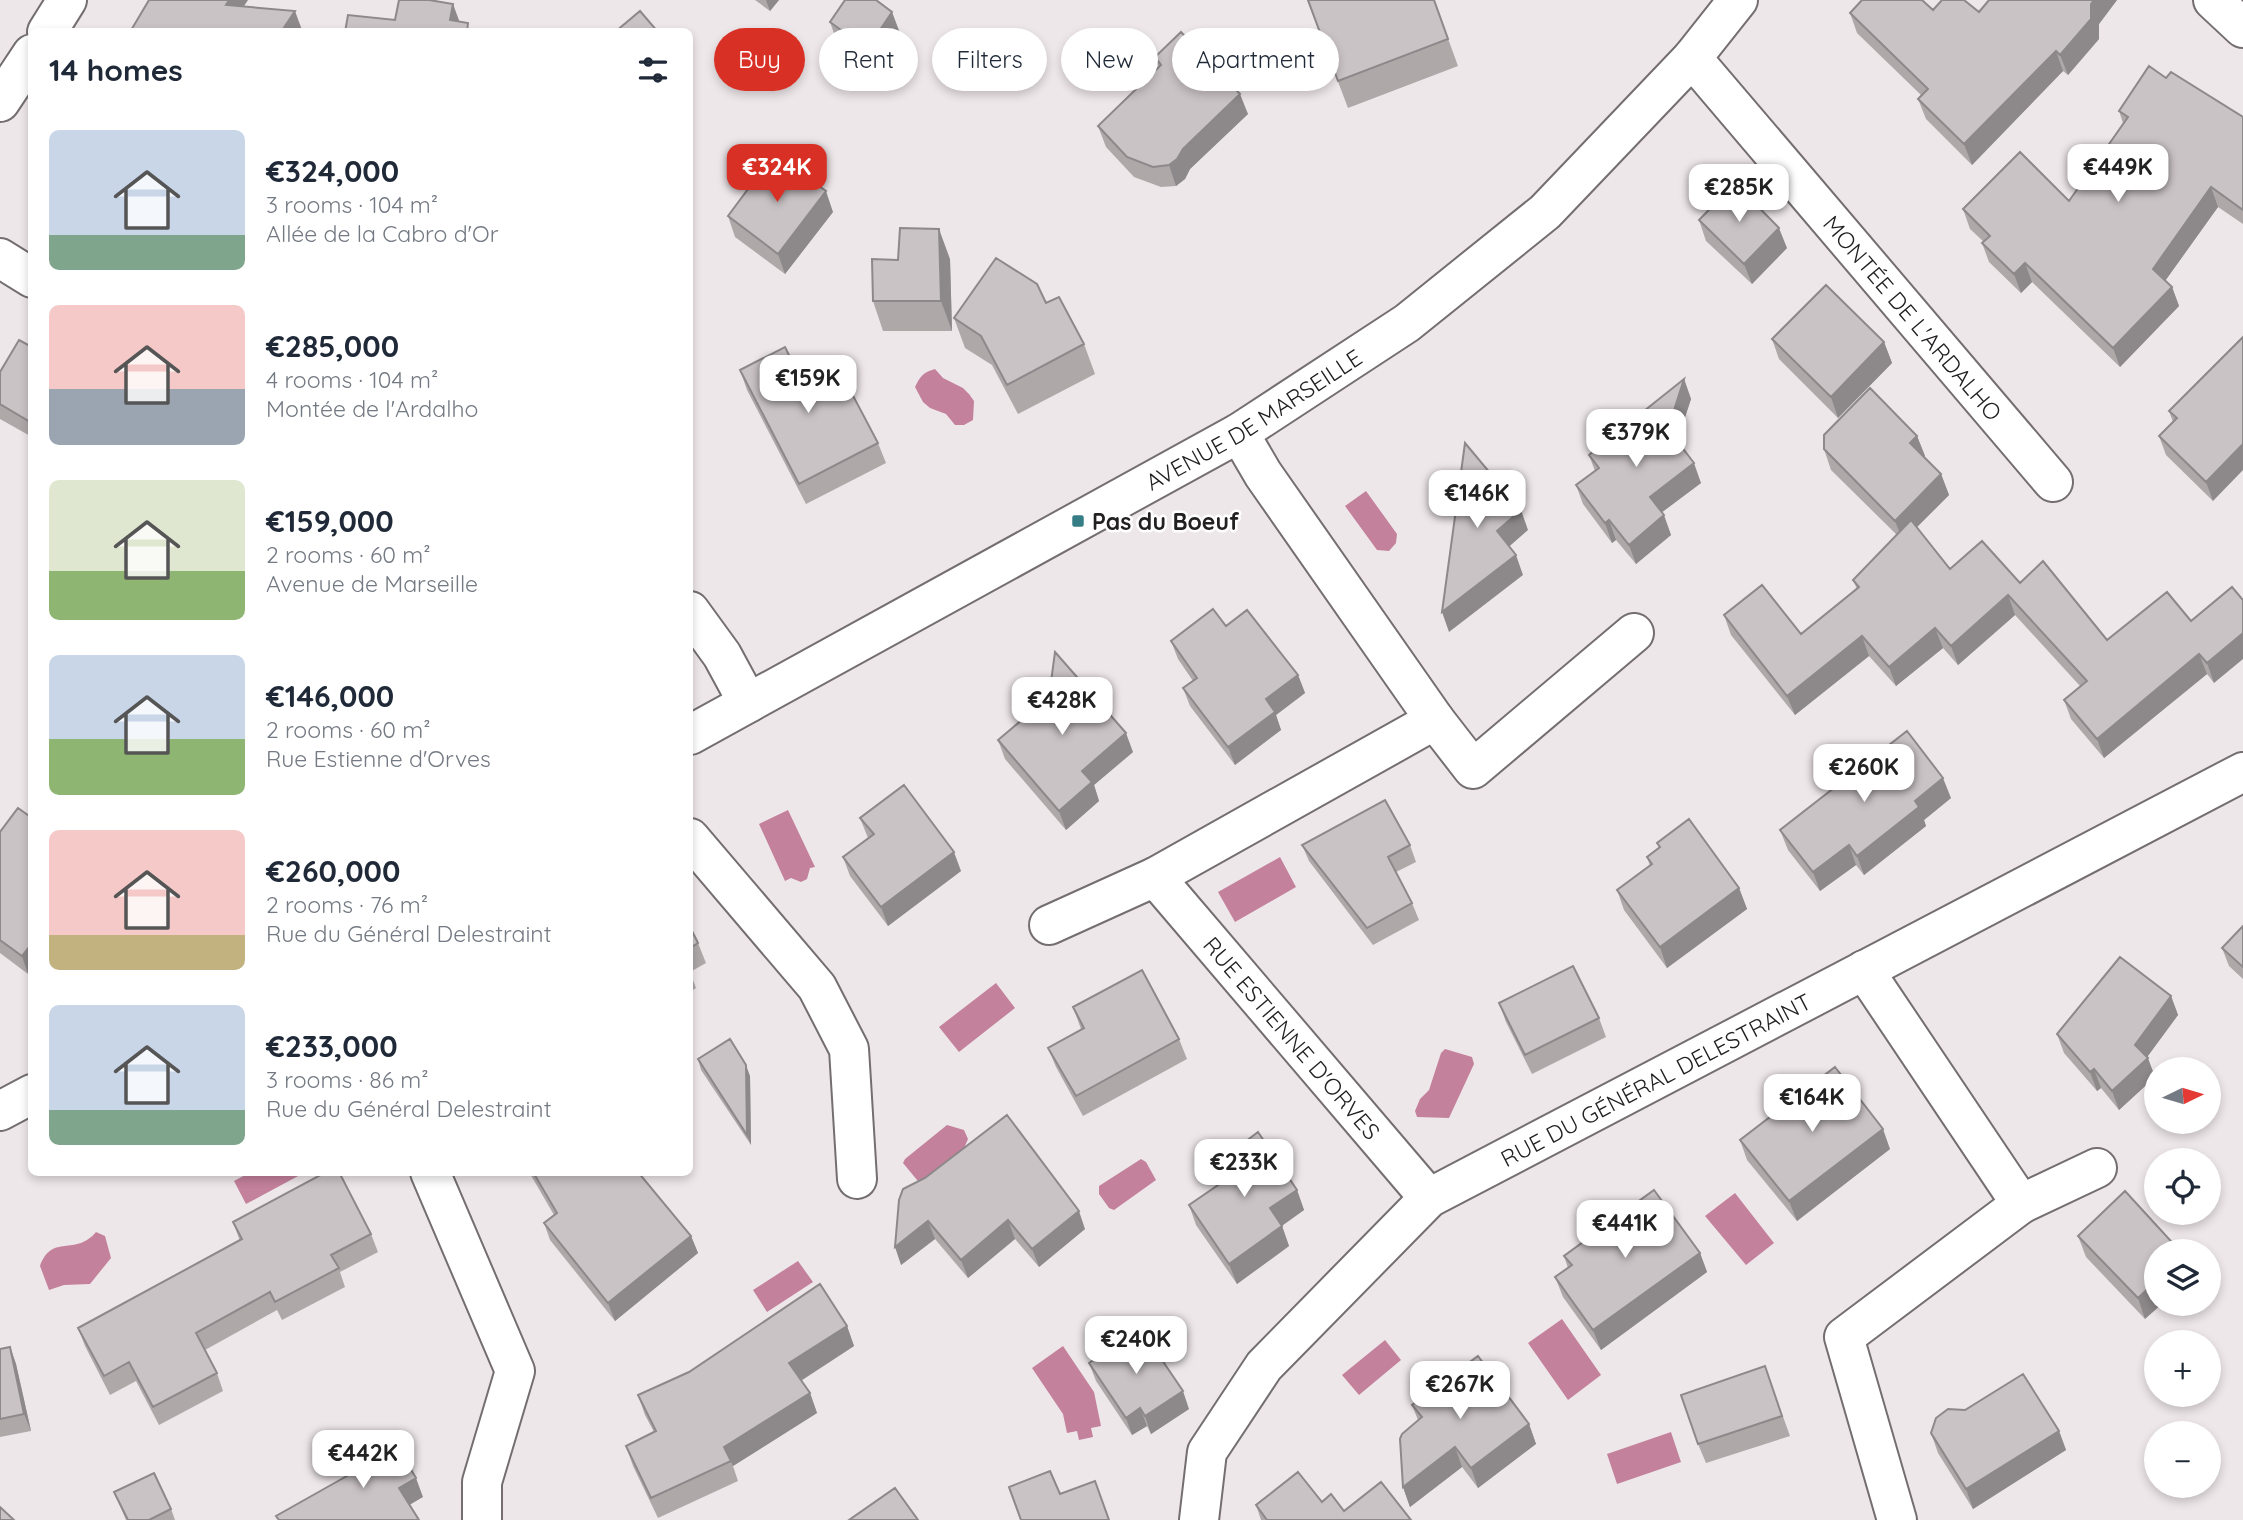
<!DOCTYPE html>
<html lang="en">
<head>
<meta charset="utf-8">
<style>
	body { margin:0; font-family:Quicksand,sans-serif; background:#f6f6f7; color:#1f2937; height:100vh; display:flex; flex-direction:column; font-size:26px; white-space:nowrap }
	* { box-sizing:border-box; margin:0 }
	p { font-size:23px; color:#747a83 }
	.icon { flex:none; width:38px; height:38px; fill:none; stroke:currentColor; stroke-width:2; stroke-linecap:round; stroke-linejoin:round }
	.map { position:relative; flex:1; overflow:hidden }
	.details { position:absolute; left:28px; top:28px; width:665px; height:1148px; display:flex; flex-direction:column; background:#fff; border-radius:10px; box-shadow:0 4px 10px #0003 }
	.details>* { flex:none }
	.banner { position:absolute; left:714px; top:28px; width:665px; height:63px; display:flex; gap:14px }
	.needle { width:46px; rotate:85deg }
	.fabs { position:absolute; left:2144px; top:1057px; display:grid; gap:14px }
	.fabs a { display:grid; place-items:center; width:77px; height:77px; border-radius:50%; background:#fff; box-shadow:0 4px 10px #0003; font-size:35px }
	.price { position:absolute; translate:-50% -60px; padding:0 16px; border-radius:14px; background:#fff; color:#222; font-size:23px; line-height:46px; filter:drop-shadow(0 2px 4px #0008) }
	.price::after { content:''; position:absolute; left:50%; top:42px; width:21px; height:16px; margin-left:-10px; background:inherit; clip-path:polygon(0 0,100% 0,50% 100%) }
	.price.active { background:#d93025; color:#fff }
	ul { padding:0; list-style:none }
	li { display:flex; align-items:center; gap:21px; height:175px; padding:0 21px }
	li span { display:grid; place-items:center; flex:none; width:196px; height:140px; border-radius:10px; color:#555 }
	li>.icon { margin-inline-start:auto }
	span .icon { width:84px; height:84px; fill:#fffc; stroke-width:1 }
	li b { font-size:30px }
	h2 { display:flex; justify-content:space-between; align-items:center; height:84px; padding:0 21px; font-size:30px }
	.tag { padding:0 24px; border-radius:32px; background:#fff; box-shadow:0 4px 10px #0003; font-size:24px; line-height:63px }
	.tag.active { background:#d93025; color:#fff }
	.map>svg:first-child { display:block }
</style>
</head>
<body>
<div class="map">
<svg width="2243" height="1520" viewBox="0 0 2243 1520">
	<rect width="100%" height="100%" fill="#eee7ea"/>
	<!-- water -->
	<path fill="#c4819b" d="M935 369 943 378 963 388 969 394 974 401 973 420 964 425H955L946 414 930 408 923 402 915 387C920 376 924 372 935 369Z
		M1366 491 1397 534 1396 543 1389 551 1377 550 1345 506Z
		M788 810 815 867 810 868 807 879 801 882 791 878 785 881 759 824Z
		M1280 857 1296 887 1235 922 1218 892Z
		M996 983 1015 1008 959 1052 939 1027Z
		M1445 1049 1472 1057 1474 1064 1449 1118 1417 1117 1415 1111 1420 1099 1429 1090 1441 1053Z
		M947 1125 964 1130 968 1139 965 1146 967 1150 922 1186 903 1163 905 1159Z
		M1141 1159 1146 1162 1156 1180 1114 1210 1109 1208 1099 1194V1186Z
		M299 1172 300 1175 246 1204 234 1181 249 1173Z
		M1735 1193 1774 1243 1746 1265 1705 1216Z
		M96 1232 105 1236 111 1258 90 1284 64 1285 49 1290 40 1266C52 1233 75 1257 96 1232Z
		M798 1261 813 1282 767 1312 753 1290Z
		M1562 1319 1601 1375 1568 1400 1528 1343Z
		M1385 1340 1401 1360 1359 1395 1342 1375Z
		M1063 1346 1094 1392 1101 1426 1091 1428 1093 1437 1079 1440 1077 1431 1067 1433 1063 1414 1032 1368Z
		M1671 1432 1681 1462 1617 1484 1607 1454Z"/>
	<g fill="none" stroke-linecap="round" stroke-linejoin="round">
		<!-- minor casing -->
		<g stroke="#746e70" stroke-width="42">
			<g id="minor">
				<path d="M2213 0 2243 28"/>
				<path d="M47 32 67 0"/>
				<path id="s1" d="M1692 58 2053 482"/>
				<path d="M0 102 32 54"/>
				<path d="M0 258 32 278"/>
				<path id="s2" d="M1239 433 1263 474 1435 720 1155 877 1429 1198"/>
				<path d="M690 611 722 655 748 703"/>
				<path d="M1435 720 1473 769 1634 633"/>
				<path d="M690 838 817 987 849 1049 857 1179"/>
				<path d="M1049 925 1155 877"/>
				<path d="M1864 970 2021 1204 1844 1337 1897 1520"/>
				<path d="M430 1172 515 1371 482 1482V1520"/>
				<path d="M2021 1204 2097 1168"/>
				<path id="s3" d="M1199 1520 1207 1452 1264 1366 1429 1198 2243 772"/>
			</g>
		</g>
		<!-- tertiary casing -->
		<g stroke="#746e70" stroke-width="42">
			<g id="tertiary">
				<path id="s4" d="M690 735 1239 433 1407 323 1545 212 1692 58 1738 0"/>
				<path d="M0 1111 32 1094"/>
			</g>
		</g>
		<!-- minor -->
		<use href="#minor" stroke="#fff" stroke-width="38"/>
		<!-- tertiary -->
		<use href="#tertiary" stroke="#fff" stroke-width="38"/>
	</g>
	<!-- wall -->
	<path fill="#aea8a9" d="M755 0H779L770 11Z
		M1307 0H1434L1458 66 1348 108Z
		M1989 0H2117L2099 24V39L2068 75 2063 71 1972 165 1926 119 1918 99 1921 95 1857 33 1850 13 1933 10 1979 12Z
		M830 22 900 33 875 70 837 42Z
		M1155 57 1248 114 1190 169 1185 179 1176 186 1161 187 1134 177 1106 147 1098 126 1158 67Z
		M2166 78 2243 117V224L2218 207 2165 281 2172 287 2179 306 2120 367 2032 282 2021 293 1989 262 1982 243 1984 242 1970 229 1963 209 2069 201 2123 123 2119 111Z
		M833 212 785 274 735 237 728 216Z
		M1699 220 1787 248 1752 284 1706 241Z
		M950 259 952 331H883L873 301 898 260Z
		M1046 303 1084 344 1095 374 1018 414 992 365 965 348 954 318Z
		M2243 337 2213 501 2166 455 2159 436 2173 422 2169 411Z
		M1772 339 1884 342 1892 363 1838 418 1779 359Z
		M32 347V437L0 419V372Z
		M740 370 804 386 878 443 886 463 806 504 747 390Z
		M1684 379 1691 399 1677 441 1701 483 1662 512 1671 535 1636 564 1616 540 1612 543 1583 504 1576 485 1595 471 1589 455Z
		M1917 436 1925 456 1924 457 1941 474 1949 495 1917 527 1950 569 2020 583 2107 640 2191 621 2232 587 2214 683 2207 674 2104 758 2071 719 2064 700 2080 686 2015 615 1958 665 1943 648 1896 686 1869 656 1795 715 1731 635 1724 615 1801 634 1857 589 1853 580 1897 535 1831 470 1824 449Z
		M1226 626 1298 675 1305 693 1276 715 1281 730 1235 765 1190 706 1183 688 1193 681 1178 659 1171 641Z
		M1049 697 1133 752 1094 785 1099 801 1066 830 1005 759 998 740Z
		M1951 798 1924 820 1926 826 1864 875 1856 865 1820 891 1788 850 1780 830Z
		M860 818 961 871 888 926 850 876 843 857 868 838Z
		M0 832 28 974 0 953Z
		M1657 843 1739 888 1747 909 1667 968 1624 910 1617 890 1650 866 1647 857 1659 848Z
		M1302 845H1410L1416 862 1396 872 1412 903 1419 920 1373 945 1309 861Z
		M2243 926V979L2229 966 2222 948Z
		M690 927 698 943 706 963 690 972 696 988 690 992Z
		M2171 996 2178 1015 2147 1057 2155 1077 2119 1110 2101 1088 2097 1091 2064 1053 2057 1034Z
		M1499 1003 1599 1018 1606 1037 1532 1074 1506 1022Z
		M1073 1007 1179 1039 1187 1059 1083 1116 1056 1067 1048 1048 1081 1029Z
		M698 1059 750 1076 751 1145 701 1070Z
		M1740 1140 1890 1149 1797 1221 1747 1160Z
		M1214 1166 1297 1190 1304 1210 1282 1226 1289 1246 1237 1284 1196 1225 1189 1205 1220 1183Z
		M529 1172H638L691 1236 698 1253 615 1321 550 1240 544 1223 554 1215Z
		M899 1200 1085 1229 1039 1267 1015 1239 968 1278 935 1239 901 1265Z
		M233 1222 371 1234 378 1252 340 1272 345 1287 282 1320 277 1310 205 1350 217 1373 223 1391 159 1425 136 1381 110 1395 85 1346 78 1328 240 1241Z
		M2078 1236 2180 1251 2145 1319 2086 1257Z
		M1700 1253 1707 1272 1601 1350 1563 1297 1555 1277 1568 1268 1564 1256Z
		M847 1326 854 1346 801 1381 810 1393 817 1413 733 1466 738 1481 658 1518 633 1466 626 1446 654 1432 645 1415 638 1395Z
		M10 1347 16 1364 31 1431 0 1437V1349Z
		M1089 1363 1189 1409 1151 1434 1147 1426 1132 1435 1096 1381Z
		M1765 1366 1790 1436 1706 1463 1698 1444Z
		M1412 1405 1529 1424 1536 1444 1478 1488 1462 1467 1410 1507 1403 1487 1418 1420Z
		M2059 1431 2066 1450 1973 1509 1938 1453 1931 1433Z
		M114 1492 171 1509 175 1520H126Z
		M1322 1502 1344 1511 1411 1520H1261L1256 1505Z"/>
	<!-- shaded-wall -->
	<path fill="#8d888a" d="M229 0H248L233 23 226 5Z
		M766 0H779L770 11Z
		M2094 0H2117L2099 24V39L2068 75 2060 55Z
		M453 4 460 23 450 20Z
		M295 11 302 30 300 32H281Z
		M892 12 900 33 875 70 867 49Z
		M2056 51 2063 71 1972 165 1964 144Z
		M1240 94 1248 114 1190 169 1185 179 1176 186 1169 165 1183 149Z
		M2211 187 2218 207 2160 288 2153 269Z
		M826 191 833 212 785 274 778 254Z
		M1779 228 1787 248 1752 284 1744 264Z
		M939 229 950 259 952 331 941 301Z
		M2025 263 2032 282 2021 293 2014 274Z
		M2172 287 2179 306 2120 367 2113 348Z
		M1884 342 1892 363 1838 418 1831 397Z
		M1684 379 1691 399 1675 448 1668 429Z
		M1917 436 1925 456 1917 463 1910 443Z
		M2243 444V470L2213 501 2206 482Z
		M1694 463 1701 483 1657 516 1650 497Z
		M1941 474 1949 495 1903 541 1895 521Z
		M1521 510 1528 530 1504 551 1497 531Z
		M1664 515 1671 535 1636 564 1629 545Z
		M1609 520 1616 540 1612 543 1605 523Z
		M1516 555 1523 575 1449 632 1442 612Z
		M2008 595 2015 615 1958 665 1951 646Z
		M1935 628 1943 648 1896 686 1889 667Z
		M2243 633V659L2214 683 2207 663Z
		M1862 636 1869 656 1795 715 1787 696Z
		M2199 654 2207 674 2104 758 2097 739Z
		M1298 675 1305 693 1276 715 1281 730 1235 765 1228 747 1266 699Z
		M1126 733 1133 752 1094 785 1099 801 1066 830 1059 811 1082 771Z
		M1943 778 1951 798 1924 820 1926 826 1864 875 1857 856 1915 801Z
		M1849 845 1856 865 1820 891 1813 872Z
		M954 852 961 871 888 926 881 907Z
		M1739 888 1747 909 1667 968 1660 947Z
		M32 943V969L28 974 22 956Z
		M2171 996 2178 1015 2142 1064 2135 1045Z
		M2148 1058 2155 1077 2119 1110 2112 1091Z
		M746 1065 750 1076 751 1145 747 1135Z
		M2094 1069 2101 1088 2097 1091 2090 1072Z
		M1883 1129 1890 1149 1797 1221 1789 1201Z
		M1297 1190 1304 1210 1277 1229 1270 1208Z
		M1079 1211 1085 1229 1039 1267 1032 1249Z
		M1008 1220 1015 1239 968 1278 961 1260Z
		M928 1221 935 1239 901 1265 895 1247Z
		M1282 1226 1289 1246 1237 1284 1229 1264Z
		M691 1236 698 1253 615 1321 608 1303Z
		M1700 1253 1707 1272 1601 1350 1593 1330Z
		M2156 1281V1304H2162L2145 1319 2138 1298Z
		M847 1326 854 1346 797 1383 789 1363Z
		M10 1347 16 1364 31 1431 24 1414Z
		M1183 1391 1189 1409 1151 1434 1145 1416Z
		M810 1393 817 1413 733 1466 724 1447Z
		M1140 1408 1147 1426 1132 1435 1126 1418Z
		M1529 1424 1536 1444 1478 1488 1471 1468Z
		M2059 1431 2066 1450 1973 1509 1966 1489Z
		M1455 1447 1462 1467 1410 1507 1403 1487Z
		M416 1478 423 1497 406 1507 399 1488Z"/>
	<!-- building -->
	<path fill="#cac3c5" stroke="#8d888a" stroke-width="2" d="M149 0H229L226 5 295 11 281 32H130Z
		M399 0H429L453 4 450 20 468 23 467 32H345L348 15 395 20Z
		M845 0H876L892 12 867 49 830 22Z
		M1308 0H1434L1448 39 1338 81Z
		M1862 0H1922L1933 10 1942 0H1964L1979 12 1989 0H2094L2091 4V19L2060 55 2056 51 1964 144 1918 99 1928 89 1850 13Z
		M640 11 658 32H615Z
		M1181 32 1240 94 1183 149 1177 159 1169 165 1153 167 1127 157 1098 126 1161 65 1155 57Z
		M2149 66 2166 78 2171 72 2243 117V210L2211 187 2153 269 2172 287 2113 348 2025 263 2014 274 1982 243 1990 236 1963 209 2020 152 2069 201 2128 117 2119 111Z
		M774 154 826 191 778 254 728 216Z
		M1735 183 1779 228 1744 264 1699 220Z
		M900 228 939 229 941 301H873L872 259 898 260Z
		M996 258 1037 284 1046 303 1059 297 1084 344 1007 385 981 336 954 318Z
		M1826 285 1884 342 1831 397 1772 339Z
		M2243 337V444L2206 482 2159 436 2177 418 2169 411Z
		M19 340 32 347V423L0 404V372Z
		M785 347 804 386 839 369 878 443 799 484 740 370Z
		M1684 379 1668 429 1694 463 1650 497 1664 515 1629 545 1609 520 1605 523 1576 485 1599 468 1589 455Z
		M1870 388 1917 436 1910 443 1941 474 1895 521 1824 449V435Z
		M1465 443 1521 510 1497 531 1516 555 1442 612Z
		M1911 520 1950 569 1982 541 2020 583 2043 561 2107 640 2167 592 2191 621 2232 587 2243 600V633L2207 663 2199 654 2097 739 2064 700 2087 681 2008 595 1951 646 1935 628 1889 667 1862 636 1787 696 1724 615 1762 585 1801 634 1859 587 1853 580Z
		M1213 609 1226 626 1247 610 1298 675 1266 699 1275 712 1228 747 1183 688 1197 678 1171 641Z
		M1055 652 1126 733 1082 771 1092 782 1059 811 998 740 1049 697Z
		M1907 731 1943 778 1915 801 1919 807 1857 856 1849 845 1813 872 1780 830Z
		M904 785 954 852 881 907 843 857 874 834 860 818Z
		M1385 800 1410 845 1388 857 1412 903 1367 928 1302 845Z
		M18 808 32 818V943L22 956 0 940V832Z
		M1689 819 1739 888 1660 947 1617 890 1652 864 1647 857 1660 847 1657 843Z
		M2243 926V967L2222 948Z
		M690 927 698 943 690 948Z
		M2120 957 2171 996 2135 1045 2148 1058 2112 1091 2094 1069 2090 1072 2057 1034Z
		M1573 966 1599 1018 1525 1055 1499 1003Z
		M1142 970 1179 1039 1076 1096 1048 1048 1084 1028 1073 1007Z
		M730 1039 746 1065 747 1135 698 1059Z
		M1835 1067 1883 1129 1789 1201 1740 1140Z
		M1007 1115 1079 1211 1032 1249 1008 1220 961 1260 928 1221 895 1247 899 1200 903 1189 925 1178Z
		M1258 1132 1297 1190 1270 1208 1282 1226 1229 1264 1189 1205 1224 1181 1214 1166Z
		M326 1172H339L371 1234 331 1255 339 1268 275 1302 270 1292 196 1333 217 1373 153 1407 129 1362 104 1376 78 1328 242 1239 233 1222Z
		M533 1172H638L691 1236 608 1303 544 1223 557 1213Z
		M1654 1190 1700 1253 1593 1330 1555 1277 1572 1265 1564 1256Z
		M2125 1191 2180 1251H2156V1281L2138 1298 2078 1236Z
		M820 1284 847 1326 789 1363 810 1393 724 1447 731 1461 651 1498 626 1446 656 1431 638 1395 689 1372Z
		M1141 1329 1183 1391 1145 1416 1140 1408 1126 1418 1089 1363Z
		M10 1347 24 1414 0 1419V1349Z
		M1478 1356 1529 1424 1471 1468 1455 1447 1403 1487 1400 1439 1402 1434 1422 1417 1412 1405Z
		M1765 1366 1782 1416 1698 1444 1681 1395Z
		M2023 1374 2059 1431 1966 1489 1931 1433 1936 1418 1948 1409 1965 1410Z
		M389 1433 416 1478 399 1488 419 1520H279L276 1516 354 1472 346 1460Z
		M1050 1471 1060 1494 1095 1481 1109 1520H1021L1009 1487Z
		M1298 1472 1322 1502 1331 1494 1344 1511 1381 1482 1411 1520H1267L1256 1505Z
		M154 1473 171 1509 149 1520H128L114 1492Z
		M895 1488 918 1520H849Z
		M0 1507 14 1520H0Z"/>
	<!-- markers -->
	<rect fill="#367e85" stroke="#fff" stroke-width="2.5" x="1071" y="514" width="14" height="14" rx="3.5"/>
	<g text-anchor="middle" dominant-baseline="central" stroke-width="5" stroke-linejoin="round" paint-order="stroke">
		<!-- street labels -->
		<g font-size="23" fill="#232021" stroke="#fff">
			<text stroke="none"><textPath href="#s1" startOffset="341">MONTÉE DE L'ARDALHO</textPath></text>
			<text stroke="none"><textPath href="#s4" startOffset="646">AVENUE DE MARSEILLE</textPath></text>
			<text stroke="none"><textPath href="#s2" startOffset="880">RUE ESTIENNE D'ORVES</textPath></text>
			<text stroke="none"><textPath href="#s3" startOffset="663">RUE DU GÉNÉRAL DELESTRAINT</textPath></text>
		</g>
		<!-- poi labels -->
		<g font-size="23" font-weight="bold" fill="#232021" stroke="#fff" text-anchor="start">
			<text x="1092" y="521">Pas du Boeuf</text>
		</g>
	</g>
</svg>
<div class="fabs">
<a><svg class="needle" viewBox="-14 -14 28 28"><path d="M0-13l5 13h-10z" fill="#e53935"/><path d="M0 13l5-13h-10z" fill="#747a83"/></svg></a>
<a><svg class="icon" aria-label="locate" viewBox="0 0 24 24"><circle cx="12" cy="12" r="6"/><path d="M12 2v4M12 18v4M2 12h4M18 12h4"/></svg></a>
<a><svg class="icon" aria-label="layers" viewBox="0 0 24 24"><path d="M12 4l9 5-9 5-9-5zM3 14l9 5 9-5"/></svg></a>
<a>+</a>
<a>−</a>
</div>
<b class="price active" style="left:777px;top:204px">€324K</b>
<b class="price" style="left:2118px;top:204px">€449K</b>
<b class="price" style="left:1739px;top:224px">€285K</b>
<b class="price" style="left:808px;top:415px">€159K</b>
<b class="price" style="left:1636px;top:469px">€379K</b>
<b class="price" style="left:1477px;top:530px">€146K</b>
<b class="price" style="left:1062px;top:737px">€428K</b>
<b class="price" style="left:1864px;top:804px">€260K</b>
<b class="price" style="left:1812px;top:1134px">€164K</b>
<b class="price" style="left:1244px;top:1199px">€233K</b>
<b class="price" style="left:1625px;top:1260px">€441K</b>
<b class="price" style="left:1136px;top:1376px">€240K</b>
<b class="price" style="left:1460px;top:1421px">€267K</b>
<b class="price" style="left:363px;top:1490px">€442K</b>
<div class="banner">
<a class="tag active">Buy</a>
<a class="tag">Rent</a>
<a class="tag">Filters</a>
<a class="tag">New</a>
<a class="tag">Apartment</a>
</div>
<section class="details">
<h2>14 homes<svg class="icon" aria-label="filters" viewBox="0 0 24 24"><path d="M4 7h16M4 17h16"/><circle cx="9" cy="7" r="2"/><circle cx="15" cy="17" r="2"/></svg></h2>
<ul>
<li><span style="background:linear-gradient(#c9d6e8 75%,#7fa58c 0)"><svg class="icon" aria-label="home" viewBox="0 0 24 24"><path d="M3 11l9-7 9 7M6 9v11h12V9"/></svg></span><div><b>€324,000</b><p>3 rooms · 104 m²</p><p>Allée de la Cabro d'Or</p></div></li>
<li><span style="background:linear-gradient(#f6c9c9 60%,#9aa5b1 0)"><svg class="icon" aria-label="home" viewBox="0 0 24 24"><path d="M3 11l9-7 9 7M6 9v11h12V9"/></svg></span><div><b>€285,000</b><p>4 rooms · 104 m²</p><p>Montée de l'Ardalho</p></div></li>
<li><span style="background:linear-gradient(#dfe7d0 65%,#8fb573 0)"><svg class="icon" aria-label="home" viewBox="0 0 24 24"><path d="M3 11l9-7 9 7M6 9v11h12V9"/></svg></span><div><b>€159,000</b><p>2 rooms · 60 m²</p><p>Avenue de Marseille</p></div></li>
<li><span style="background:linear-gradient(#c9d6e8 60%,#8fb573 0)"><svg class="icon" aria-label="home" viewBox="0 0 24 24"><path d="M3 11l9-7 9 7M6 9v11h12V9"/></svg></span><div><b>€146,000</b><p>2 rooms · 60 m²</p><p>Rue Estienne d'Orves</p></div></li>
<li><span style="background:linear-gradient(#f6c9c9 75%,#c2b280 0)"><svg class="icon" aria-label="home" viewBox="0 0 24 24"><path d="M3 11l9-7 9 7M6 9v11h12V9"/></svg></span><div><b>€260,000</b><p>2 rooms · 76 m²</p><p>Rue du Général Delestraint</p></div></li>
<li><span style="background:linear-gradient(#c9d6e8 75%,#7fa58c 0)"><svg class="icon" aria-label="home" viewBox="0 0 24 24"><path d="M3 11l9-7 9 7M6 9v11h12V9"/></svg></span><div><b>€233,000</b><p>3 rooms · 86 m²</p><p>Rue du Général Delestraint</p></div></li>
</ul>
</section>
</div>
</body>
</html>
